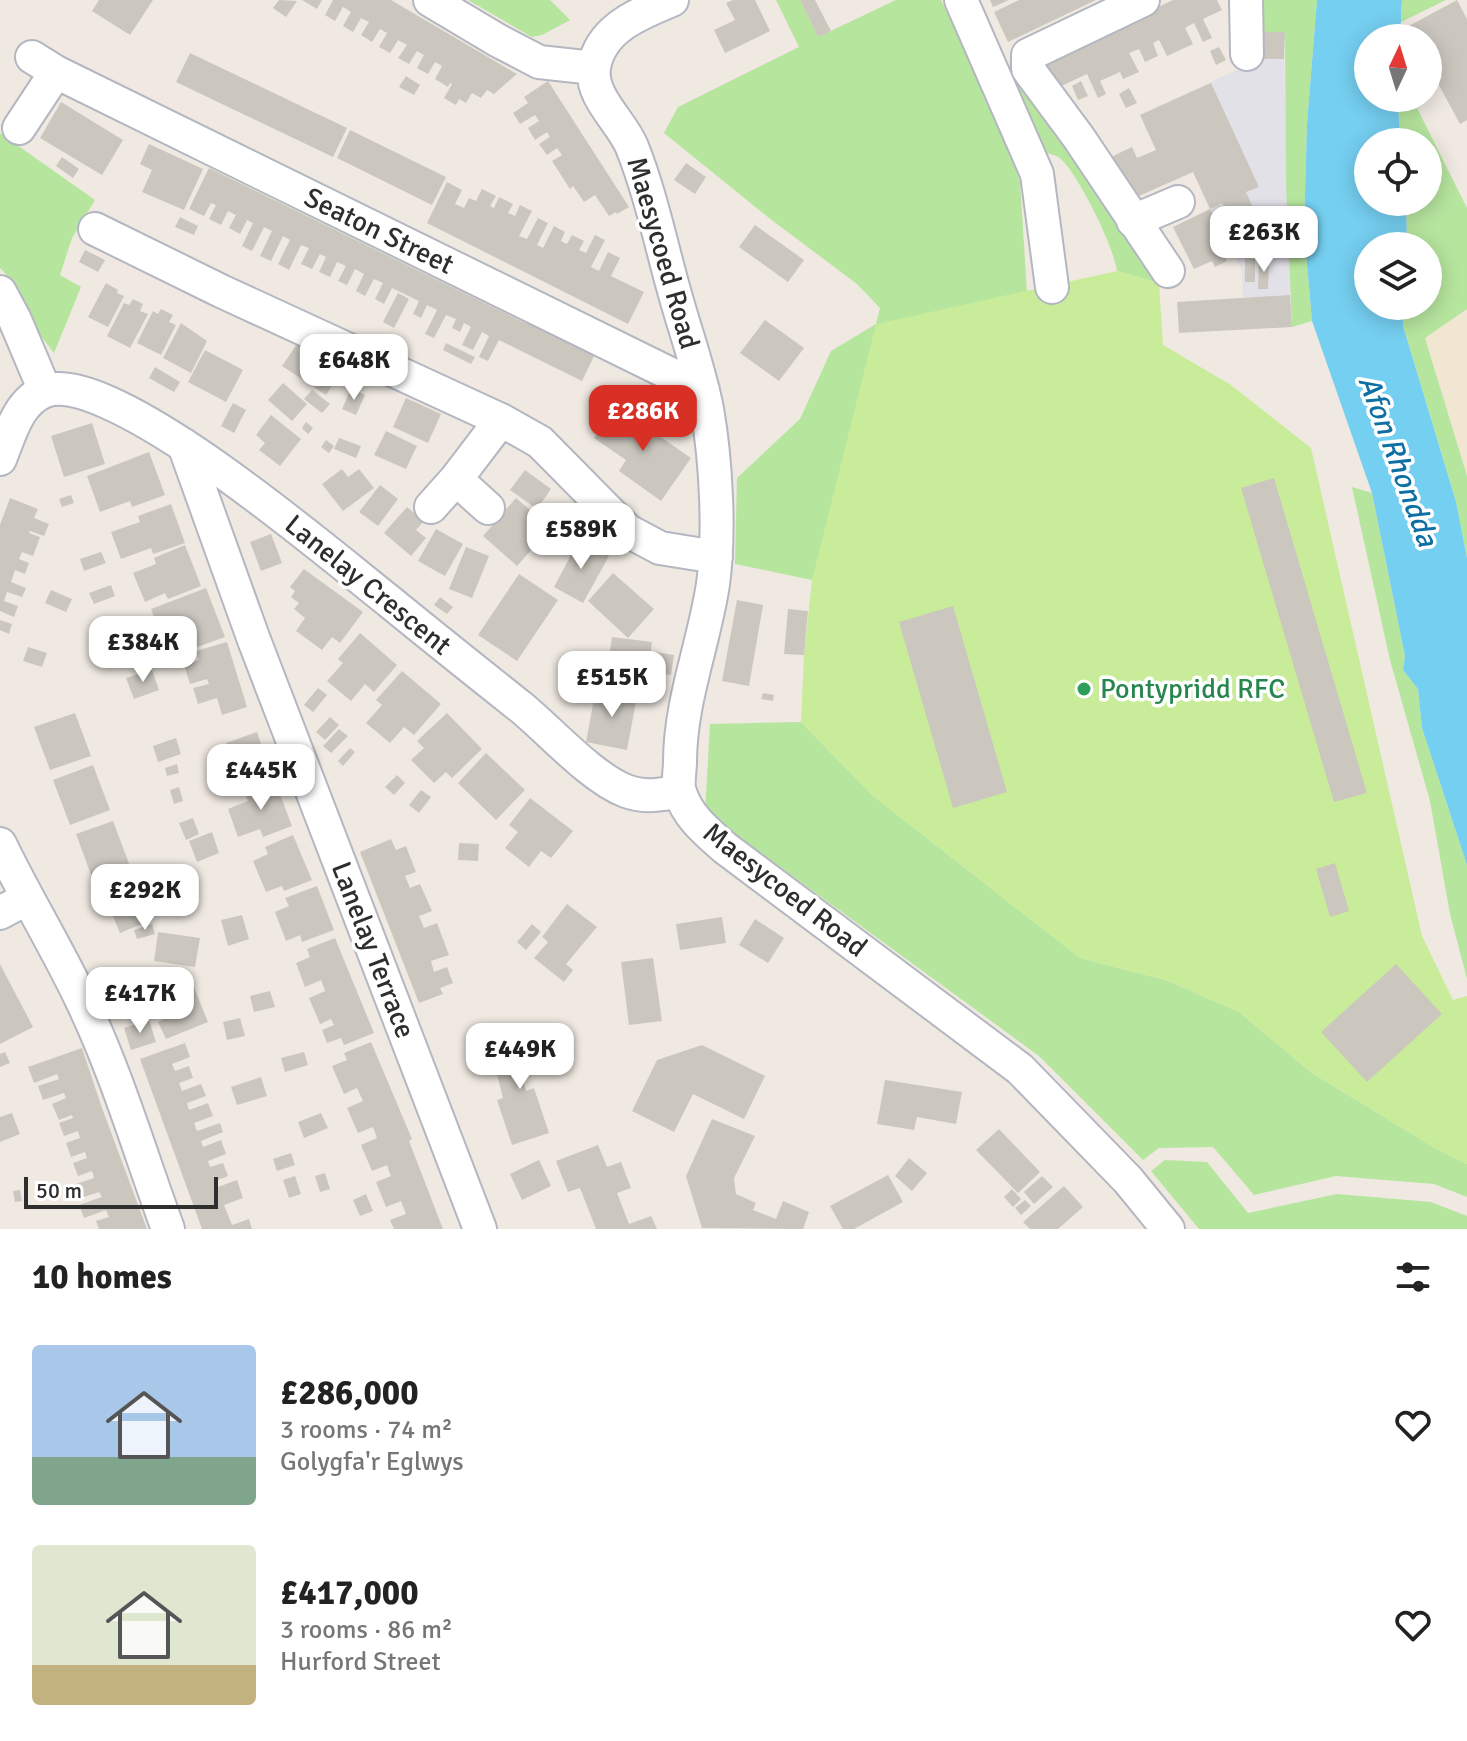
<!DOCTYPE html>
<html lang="en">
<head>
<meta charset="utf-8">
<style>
	body { margin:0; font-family:Signika,sans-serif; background:#f2f2f2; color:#222; height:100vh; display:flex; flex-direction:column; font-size:30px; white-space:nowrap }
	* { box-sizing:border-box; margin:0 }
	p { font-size:26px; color:#767676 }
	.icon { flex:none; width:44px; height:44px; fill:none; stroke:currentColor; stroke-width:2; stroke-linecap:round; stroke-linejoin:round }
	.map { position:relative; height:1229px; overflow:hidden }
	.drawer { display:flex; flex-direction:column; background:#fff; flex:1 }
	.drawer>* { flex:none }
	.needle { width:52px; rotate:4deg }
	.buttons { position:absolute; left:1354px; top:24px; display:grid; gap:16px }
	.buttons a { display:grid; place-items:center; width:88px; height:88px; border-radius:50%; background:#fff; box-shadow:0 4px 20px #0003; font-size:40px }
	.scale { position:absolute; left:24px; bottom:20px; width:194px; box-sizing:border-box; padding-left:8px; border:4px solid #2e2e2e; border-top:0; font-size:22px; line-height:28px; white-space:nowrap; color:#2e2e2e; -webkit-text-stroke:6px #fff; paint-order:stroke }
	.price { position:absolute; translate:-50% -68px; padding:0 18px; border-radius:16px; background:#fff; color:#222; font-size:26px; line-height:52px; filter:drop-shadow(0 2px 4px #0008) }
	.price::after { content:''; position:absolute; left:50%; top:48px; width:24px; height:18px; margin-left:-12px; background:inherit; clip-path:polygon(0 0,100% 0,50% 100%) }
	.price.current { background:#d93025; color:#fff }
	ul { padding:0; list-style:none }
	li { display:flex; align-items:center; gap:24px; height:200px; padding:0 32px }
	li span { display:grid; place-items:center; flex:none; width:224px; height:160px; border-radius:8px; color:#555 }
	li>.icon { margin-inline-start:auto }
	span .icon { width:96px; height:96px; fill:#fffc; stroke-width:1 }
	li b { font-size:34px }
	h2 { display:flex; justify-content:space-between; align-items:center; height:96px; padding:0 32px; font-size:34px }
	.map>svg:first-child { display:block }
</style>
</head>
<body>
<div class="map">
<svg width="1467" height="1229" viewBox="0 0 1467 1229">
	<rect width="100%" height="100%" fill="#efe9e1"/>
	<!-- industrial -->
	<path fill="#e3e1e8" d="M1260 59H1284L1290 295 1243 298 1242 270 1193 172 1171 182 1140 115Z"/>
	<!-- education -->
	<path fill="#f0e6d1" d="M1467 309V476L1425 338Z"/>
	<!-- green -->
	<path fill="#b6e59e" d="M468 0H550L570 20 542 35 532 37Z
		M776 0H800L818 37 896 0H941L1004 134 1020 182 1027 292 1025 318 835 578 812 580 735 564 737 478 800 419 831 351 876 324 880 308 857 284 769 218 664 133 678 107 799 47Z
		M1260 0H1317L1307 124 1304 229 1312 321 1292 327 1286 184 1285 33 1260 32Z
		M1402 0H1446L1401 22Z
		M1009 77 1018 78 1066 141 1159 283 1117 271C1114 247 1079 176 1061 159 1057 155 1049 154 1044 152Z
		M1397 98H1412L1467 208V309L1425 338 1467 476V558L1456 502 1403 326 1404 306H1428V246H1407L1406 202H1428V142H1401Z
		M0 133 95 200 72 238 60 275 81 287 54 353 17 305 6 274 0 268Z
		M1352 487 1372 493 1405 656 1403 670 1418 689 1422 728 1467 865V979L1450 914 1430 801 1390 660Z
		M801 722 872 795 1080 958 1166 980 1239 1012 1312 1073 1435 1148 1467 1164V1197L1434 1184 1336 1176 1254 1195 1213 1147 1159 1148 1143 1160 1039 1056 705 812 710 724Z
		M1165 1160 1207 1162 1248 1213 1337 1194 1431 1202 1467 1216V1229H1199L1151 1171Z"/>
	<!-- pitch -->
	<path fill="#c9ec9a" d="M1117 271 1159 283 1163 345 1231 385 1311 448 1422 936 1453 1000 1467 996V1164L1435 1148 1312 1073 1239 1012 1166 980 1080 958 872 795 801 722 804 655 812 580 876 324Z"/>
	<!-- water -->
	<path fill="#75cff0" d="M1317 0H1402L1400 38H1368V98H1397L1401 142H1368V202H1406L1407 246H1368V306H1404L1403 326 1456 502 1467 558V865L1422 728 1418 689 1403 670 1405 656 1372 493 1312 321 1304 229 1307 124Z"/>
	<!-- building -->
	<path fill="#cbc7bf" d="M99 0H153L130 35 92 11Z
		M279 0 297 1 286 17 273 8Z
		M302 0H322L317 9Z
		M333 0H391L517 74 494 94 487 90 481 98 472 93 466 103 459 99 456 105 444 98 452 84 450 83 448 87 435 79 442 66 435 62 428 74 417 68 424 55 417 51 409 64 398 58 407 45 398 40 390 53 379 47 387 33 380 29 372 42 361 35 369 22 361 18 353 32 343 26 351 12 343 7 335 21 325 15Z
		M733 0H755L770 31 725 53 714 30 735 20 726 3Z
		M800 0H815L831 31 818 37Z
		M990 0H1009L993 7Z
		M1019 0H1096L1008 42 994 12Z
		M1173 0H1217L1222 10 1203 19 1212 38 1203 42 1194 23 1185 28 1193 44 1167 56 1159 40 1153 43 1158 56 1145 62 1139 49 1129 53 1139 72 1123 79 1120 72 1100 81 1106 94 1098 98 1087 74 1057 88 1044 61Z
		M1457 0 1467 19V120L1460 124 1428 65V38H1413L1407 27Z
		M1260 32H1285L1284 59H1260Z
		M1219 47 1226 60 1216 65 1210 51Z
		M190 53 347 128 333 157 176 82Z
		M406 76 420 85 414 95 399 87Z
		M548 81 629 207 617 214 616 212 609 216 595 195 584 202 573 186 570 189 552 161 562 155 557 148 547 155 539 144 550 137 547 132 535 140 528 128 539 121 535 115 520 124 513 113 528 103 524 97Z
		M1081 81 1088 96 1078 100 1072 86Z
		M1211 83 1259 187 1246 192 1255 212 1231 222 1222 203 1210 209 1224 237 1217 242 1227 261 1215 267 1212 261 1194 269 1173 227 1210 209 1193 172 1130 200 1111 157 1132 147 1137 158 1156 150 1140 115Z
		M1129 88 1137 103 1126 108 1119 94Z
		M61 102 123 140 102 175 40 138Z
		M350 130 446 177 432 205 337 158Z
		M149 144 203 169 184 210 142 192 152 170 140 164Z
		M62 157 79 169 73 178 56 166Z
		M686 163 706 177 695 194 674 180Z
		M209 168 523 322 542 328 595 354 582 381 499 340 488 361 479 357 489 336 482 332 473 350 462 345 471 327 464 323 460 332 452 328 456 319 446 315 434 338 425 334 437 310 427 305 421 318 413 314 419 301 392 288 384 304 375 299 383 283 374 279 365 296 356 291 364 274 355 269 347 285 338 281 346 266 337 262 330 277 319 272 326 257 320 254 312 269 301 264 309 248 301 245 289 270 278 264 290 240 283 236 271 261 260 256 272 231 264 227 252 251 242 246 253 223 247 220 240 234 229 228 236 215 228 211 221 225 209 219 216 205 211 203 204 216 189 209Z
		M447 182 462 190 455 204 464 208 469 198 476 201 482 189 496 196 490 206 494 208 499 197 513 204 508 213 515 216 520 205 532 211 519 236 527 239 538 218 548 223 537 245 543 248 554 226 565 232 561 241 567 244 572 235 584 241 579 250 586 253 595 235 605 240 591 267 599 271 608 252 620 258 611 276 644 292 628 324 427 223Z
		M180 217 198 226 194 235 175 227Z
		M755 225 804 260 788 282 739 247Z
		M85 250 105 260 98 272 79 262Z
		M1245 258 1255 259V282H1245Z
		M1259 260H1269L1268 289H1258Z
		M106 283 118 290 117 293 124 296 108 327 88 317Z
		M398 293 409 299 394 328 383 322Z
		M1290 295 1292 327 1179 333 1177 302Z
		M133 299 143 304 140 311 148 314 130 348 107 336 124 303 129 305Z
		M161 309 173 315 169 322 176 325 161 355 137 343 153 311 158 314Z
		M765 320 804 348 779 381 740 353Z
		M181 323 207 341 191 373 163 358Z
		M446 343 475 357 471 364 443 350Z
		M297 344 340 373 326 395 282 366Z
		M205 350 243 370 226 402 188 382Z
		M155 367 180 382 174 392 149 378Z
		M283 383 307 404 292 421 268 400Z
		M351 389 365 395 356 415 342 409Z
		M312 390 330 404 322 413 304 399Z
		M406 398 441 414 428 443 393 427Z
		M233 403 246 410 234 433 221 426Z
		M616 406 691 458 661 501 619 471 626 460 594 438Z
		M271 415 301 439 280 466 259 450 265 443 256 435Z
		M306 422 313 428 308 434 302 428Z
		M92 423 105 464 64 477 51 436Z
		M386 431 417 446 406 469 374 455Z
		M339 438 361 446 356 458 334 449Z
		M326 440 334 446 329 453 321 447Z
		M149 452 165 495 132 507 130 501 100 512 87 476Z
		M342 469 348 477 359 469 374 488 343 511 322 484Z
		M525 470 551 489 537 509 510 490Z
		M1274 478 1367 793 1334 802 1241 488Z
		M380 485 398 499 378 526 359 512Z
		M71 495 74 503 62 507 59 499Z
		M10 498 38 509 34 518 49 524 44 536 30 531 29 533 40 537 33 556 22 552 19 559 29 563 25 574 15 570 11 582 26 588 22 597 7 592 4 601 18 606 14 617 0 611V525Z
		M516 498 551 528 517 566 483 536Z
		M171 504 185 543 153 554 151 548 121 559 111 532 140 522 138 516Z
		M407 507 424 521 416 530 426 538 411 556 384 533Z
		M436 529 463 544 445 576 418 561Z
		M271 534 282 563 261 571 250 542Z
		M579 540 609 556 583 603 554 587Z
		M185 545 201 586 168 599 165 593 145 602 133 573 156 564 154 558Z
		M466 547 489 556 472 598 449 589Z
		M101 552 106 563 84 571 80 559Z
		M304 569 363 612 340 643 332 637 322 650 296 631 305 618 294 609 299 603 291 597 295 591 290 587Z
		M613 573 654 609 628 638 588 601Z
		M519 574 558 600 517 661 478 635Z
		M111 585 115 596 94 604 89 593Z
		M206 588 225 637 172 656 164 636 187 627 183 617 158 627 151 609Z
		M51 590 72 599 66 612 45 603Z
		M440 597 453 607 447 614 434 605Z
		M737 600 763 605 749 686 722 681Z
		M953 606 1007 792 953 808 899 622Z
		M788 609 808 611 804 655 784 654Z
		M0 620 12 624 9 634 0 630Z
		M360 633 397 665 374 692 365 684 351 701 327 681 343 663 338 659Z
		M612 637 652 642 646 691 605 686Z
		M227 642 247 707 222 715 217 698 198 704 193 688 209 684 207 679 190 684 184 665 199 660 196 651Z
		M131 643 137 659 118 667 112 651Z
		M28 647 47 653 42 667 23 661Z
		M654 652 674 655 671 675 651 672Z
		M152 670 159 690 134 699 126 678Z
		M402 671 441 704 414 735 404 727 390 743 366 723 382 705 376 700Z
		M318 688 327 695 313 712 304 705Z
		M596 688 637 696 627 750 586 742Z
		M763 693 774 695 773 701 761 699Z
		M75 713 91 756 50 770 34 727Z
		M447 713 482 749 452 778 446 772 434 783 411 760 424 748 417 741Z
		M330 717 339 725 325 740 316 732Z
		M339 729 348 736 331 753 323 746Z
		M257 732 273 779 242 789 239 780 218 787 208 757 228 750 226 743Z
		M176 738 181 754 158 762 153 746Z
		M350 748 355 752 343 766 338 761Z
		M486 753 525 790 496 820 458 783Z
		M177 764 179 773 167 776 165 768Z
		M93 765 110 810 70 825 53 780Z
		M397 775 405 783 394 795 385 787Z
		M275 781 292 826 263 837 260 829 238 837 228 809 248 801 244 792Z
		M179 787 183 801 174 804 170 790Z
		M421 790 431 797 419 813 409 805Z
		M530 798 573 831 551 858 541 851 529 867 505 848 518 832 509 825Z
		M193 818 199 834 186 840 179 823Z
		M113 821 131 869 94 883 76 834Z
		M212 832 219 853 197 862 189 841Z
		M293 835 312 880 284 891 282 886 266 892 253 861 268 854 265 847Z
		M391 839 396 850 406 846 416 872 405 876 408 883 410 888 420 884 432 911 419 916 424 928 437 923 449 955 431 961 434 972 447 967 453 983 440 988 443 994 419 1003 360 852Z
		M459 843 479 844 478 861 458 860Z
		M1335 863 1349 911 1330 917 1316 869Z
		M130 872 151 920 120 933 100 885Z
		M317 886 334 930 302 942 300 935 286 941 275 912 289 906 285 898Z
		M567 904 597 927 566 964 573 970 564 982 534 958 548 942 542 937Z
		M242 915 249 939 228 946 221 920Z
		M722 917 726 943 680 950 676 924Z
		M755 919 784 938 768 963 739 945Z
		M152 924 155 934 137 939 134 930Z
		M532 924 541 932 526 950 517 942Z
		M158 932 200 938 195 967 154 961Z
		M335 938 374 1033 344 1045 341 1038 327 1043 322 1030 334 1025 331 1019 320 1024 309 998 325 991 321 980 305 987 296 963 310 957 307 949Z
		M653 958 662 1021 629 1025 621 962Z
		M0 964 33 1027 0 1044Z
		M1396 964 1442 1014 1367 1082 1321 1032Z
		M193 985 208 1022 166 1039 158 1022 164 1019 156 1000Z
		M270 991 275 1007 254 1012 250 996Z
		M240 1018 245 1036 227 1040 223 1022Z
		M149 1020 156 1042 131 1050 124 1028Z
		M526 1024 543 1037 520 1069 526 1091 534 1088 549 1133 512 1145 497 1100 503 1098 495 1066Z
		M371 1042 412 1139 409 1141 443 1229H394L390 1220 406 1214 401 1201 386 1207 376 1182 391 1176 390 1174 387 1165 372 1171 361 1145 377 1138 373 1127 358 1133 347 1108 363 1101 357 1088 344 1094 332 1066 347 1060 344 1053Z
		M185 1043 190 1057 172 1064 175 1071 189 1066 193 1078 179 1083 182 1091 201 1084 206 1096 187 1103 189 1110 208 1103 213 1116 194 1123 197 1131 220 1123 223 1132 201 1141 203 1147 221 1140 226 1154 208 1161 210 1167 223 1163 228 1176 215 1181 218 1187 237 1180 243 1198 224 1205 232 1225 249 1219 252 1229H202L140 1059Z
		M702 1045 765 1076 744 1119 693 1094 674 1132 632 1111 657 1060Z
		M82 1048 102 1108 147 1229H99L96 1221 109 1217 106 1210 84 1218 79 1205 102 1197 99 1192 78 1199 73 1185 94 1178 92 1171 78 1176 73 1163 87 1158 85 1152 71 1157 66 1143 80 1138 78 1131 64 1136 59 1123 73 1118 72 1115 59 1120 52 1104 66 1098 64 1093 43 1100 38 1086 59 1079 57 1074 34 1083 28 1067Z
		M5 1052 10 1063 0 1067V1054Z
		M304 1052 308 1065 285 1072 281 1058Z
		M261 1077 267 1096 237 1105 231 1087Z
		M885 1080 962 1092 956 1124 917 1117 914 1130 877 1124Z
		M12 1113 20 1134 0 1142V1117Z
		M321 1113 328 1128 304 1138 298 1122Z
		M712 1119 755 1136 734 1178 736 1194 756 1203 753 1210 776 1219 783 1201 809 1212 803 1229 702 1228 686 1176Z
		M999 1129 1040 1172 1018 1193 976 1150Z
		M598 1145 607 1167 621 1162 631 1188 617 1193 629 1224 651 1216 657 1229H596L580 1188 568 1192 556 1161Z
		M291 1153 295 1165 277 1171 273 1159Z
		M909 1158 927 1173 912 1191 895 1176Z
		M539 1160 551 1186 522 1200 510 1174Z
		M325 1173 330 1189 320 1192 315 1176Z
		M888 1175 903 1202 854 1229H843L830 1206Z
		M295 1176 301 1194 289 1198 283 1180Z
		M1042 1176 1053 1187 1034 1204 1024 1192Z
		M1064 1186 1083 1207 1058 1229H1030L1023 1222Z
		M1012 1189 1021 1199 1013 1207 1004 1197Z
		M20 1190 22 1201 15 1202 13 1191Z
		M366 1194 373 1211 360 1216 353 1200Z
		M1025 1200 1031 1206 1021 1215 1015 1208Z"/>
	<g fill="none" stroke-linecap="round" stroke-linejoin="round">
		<!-- minor casing -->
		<g stroke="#b4b7c1" stroke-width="36">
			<path id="minor" d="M430 0 497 40 539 62 594 68
				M672 0C639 14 600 28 594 68 590 97 622 122 632 147 650 192 660 240 673 287 684 328 699 368 707 409 716 460 720 534 713 584 704 644 680 701 680 762 680 771 677 784 680 792 687 816 707 832 725 848L1020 1069 1128 1180 1168 1229
				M961 0 1037 174 1052 287
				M1143 0 1028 55V69L1079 138 1168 271
				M1246 0 1247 54
				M32 57 56 72 703 390
				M19 128 56 72
				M1133 221 1178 202
				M95 229 221 291 501 420 540 442 628 531 660 548 716 557
				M0 292 15 320 45 391
				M184 445 254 640 480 1229
				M0 459C10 435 18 401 45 391 112 367 334 558 390 602 434 638 478 673 522 708 551 732 592 778 626 791 644 798 662 795 679 791
				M456 479 488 508
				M431 507 456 479 501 420
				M0 844C26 898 57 948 82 1001 117 1074 140 1153 168 1229
				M0 913 26 899"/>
		</g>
		<!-- minor -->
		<use href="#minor" stroke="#fff" stroke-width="32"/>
	</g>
	<!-- markers -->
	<circle fill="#2e9e5b" stroke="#fff" stroke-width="3" cx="1084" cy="689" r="8"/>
	<g text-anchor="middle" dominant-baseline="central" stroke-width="7" stroke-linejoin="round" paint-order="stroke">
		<!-- street labels -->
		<g font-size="28" fill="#2e2e2e" stroke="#fff">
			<text transform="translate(379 231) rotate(26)">Seaton Street</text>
			<text transform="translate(663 253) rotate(74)">Maesycoed Road</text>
			<text transform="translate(368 585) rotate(39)">Lanelay Crescent</text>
			<text transform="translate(785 890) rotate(38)">Maesycoed Road</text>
			<text transform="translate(373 950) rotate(69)">Lanelay Terrace</text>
		</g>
		<!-- leisure labels -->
		<g font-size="28" fill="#27864d" stroke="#fff" text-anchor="start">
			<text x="1100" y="689">Pontypridd RFC</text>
		</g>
		<!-- water labels -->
		<g font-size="30" font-style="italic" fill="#0d6fa3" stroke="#fff">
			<text transform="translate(1398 461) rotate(70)">Afon Rhondda</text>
		</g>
	</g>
</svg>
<div class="buttons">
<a><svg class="needle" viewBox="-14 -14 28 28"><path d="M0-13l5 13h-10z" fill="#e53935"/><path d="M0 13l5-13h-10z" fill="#767676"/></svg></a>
<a><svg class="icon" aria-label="locate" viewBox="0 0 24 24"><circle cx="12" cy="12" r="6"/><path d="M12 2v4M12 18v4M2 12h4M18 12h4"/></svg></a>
<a><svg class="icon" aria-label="layers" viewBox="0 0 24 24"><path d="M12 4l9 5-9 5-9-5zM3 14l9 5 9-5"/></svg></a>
</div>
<div class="scale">50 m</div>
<b class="price" style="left:1264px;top:274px">£263K</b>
<b class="price" style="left:354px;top:402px">£648K</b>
<b class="price current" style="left:643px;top:453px">£286K</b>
<b class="price" style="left:581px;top:571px">£589K</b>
<b class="price" style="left:143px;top:684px">£384K</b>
<b class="price" style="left:612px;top:719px">£515K</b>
<b class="price" style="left:261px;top:812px">£445K</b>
<b class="price" style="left:145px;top:932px">£292K</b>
<b class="price" style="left:140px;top:1035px">£417K</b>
<b class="price" style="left:520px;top:1091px">£449K</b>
</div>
<section class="drawer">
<h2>10 homes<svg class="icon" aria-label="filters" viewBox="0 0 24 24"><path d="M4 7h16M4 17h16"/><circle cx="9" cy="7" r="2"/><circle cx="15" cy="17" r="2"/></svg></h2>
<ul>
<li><span style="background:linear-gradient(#a9c7e8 70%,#7fa58c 0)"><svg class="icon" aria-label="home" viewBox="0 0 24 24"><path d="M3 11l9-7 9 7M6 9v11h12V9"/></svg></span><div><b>£286,000</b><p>3 rooms · 74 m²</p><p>Golygfa'r Eglwys</p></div><svg class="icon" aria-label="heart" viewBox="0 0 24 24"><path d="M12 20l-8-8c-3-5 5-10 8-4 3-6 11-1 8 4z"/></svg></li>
<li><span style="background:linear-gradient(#dfe7d0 75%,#c2b280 0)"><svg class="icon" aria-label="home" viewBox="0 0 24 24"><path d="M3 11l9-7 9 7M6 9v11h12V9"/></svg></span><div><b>£417,000</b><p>3 rooms · 86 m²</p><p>Hurford Street</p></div><svg class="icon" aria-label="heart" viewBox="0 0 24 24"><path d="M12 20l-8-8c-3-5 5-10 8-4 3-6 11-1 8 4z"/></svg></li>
</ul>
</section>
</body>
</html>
